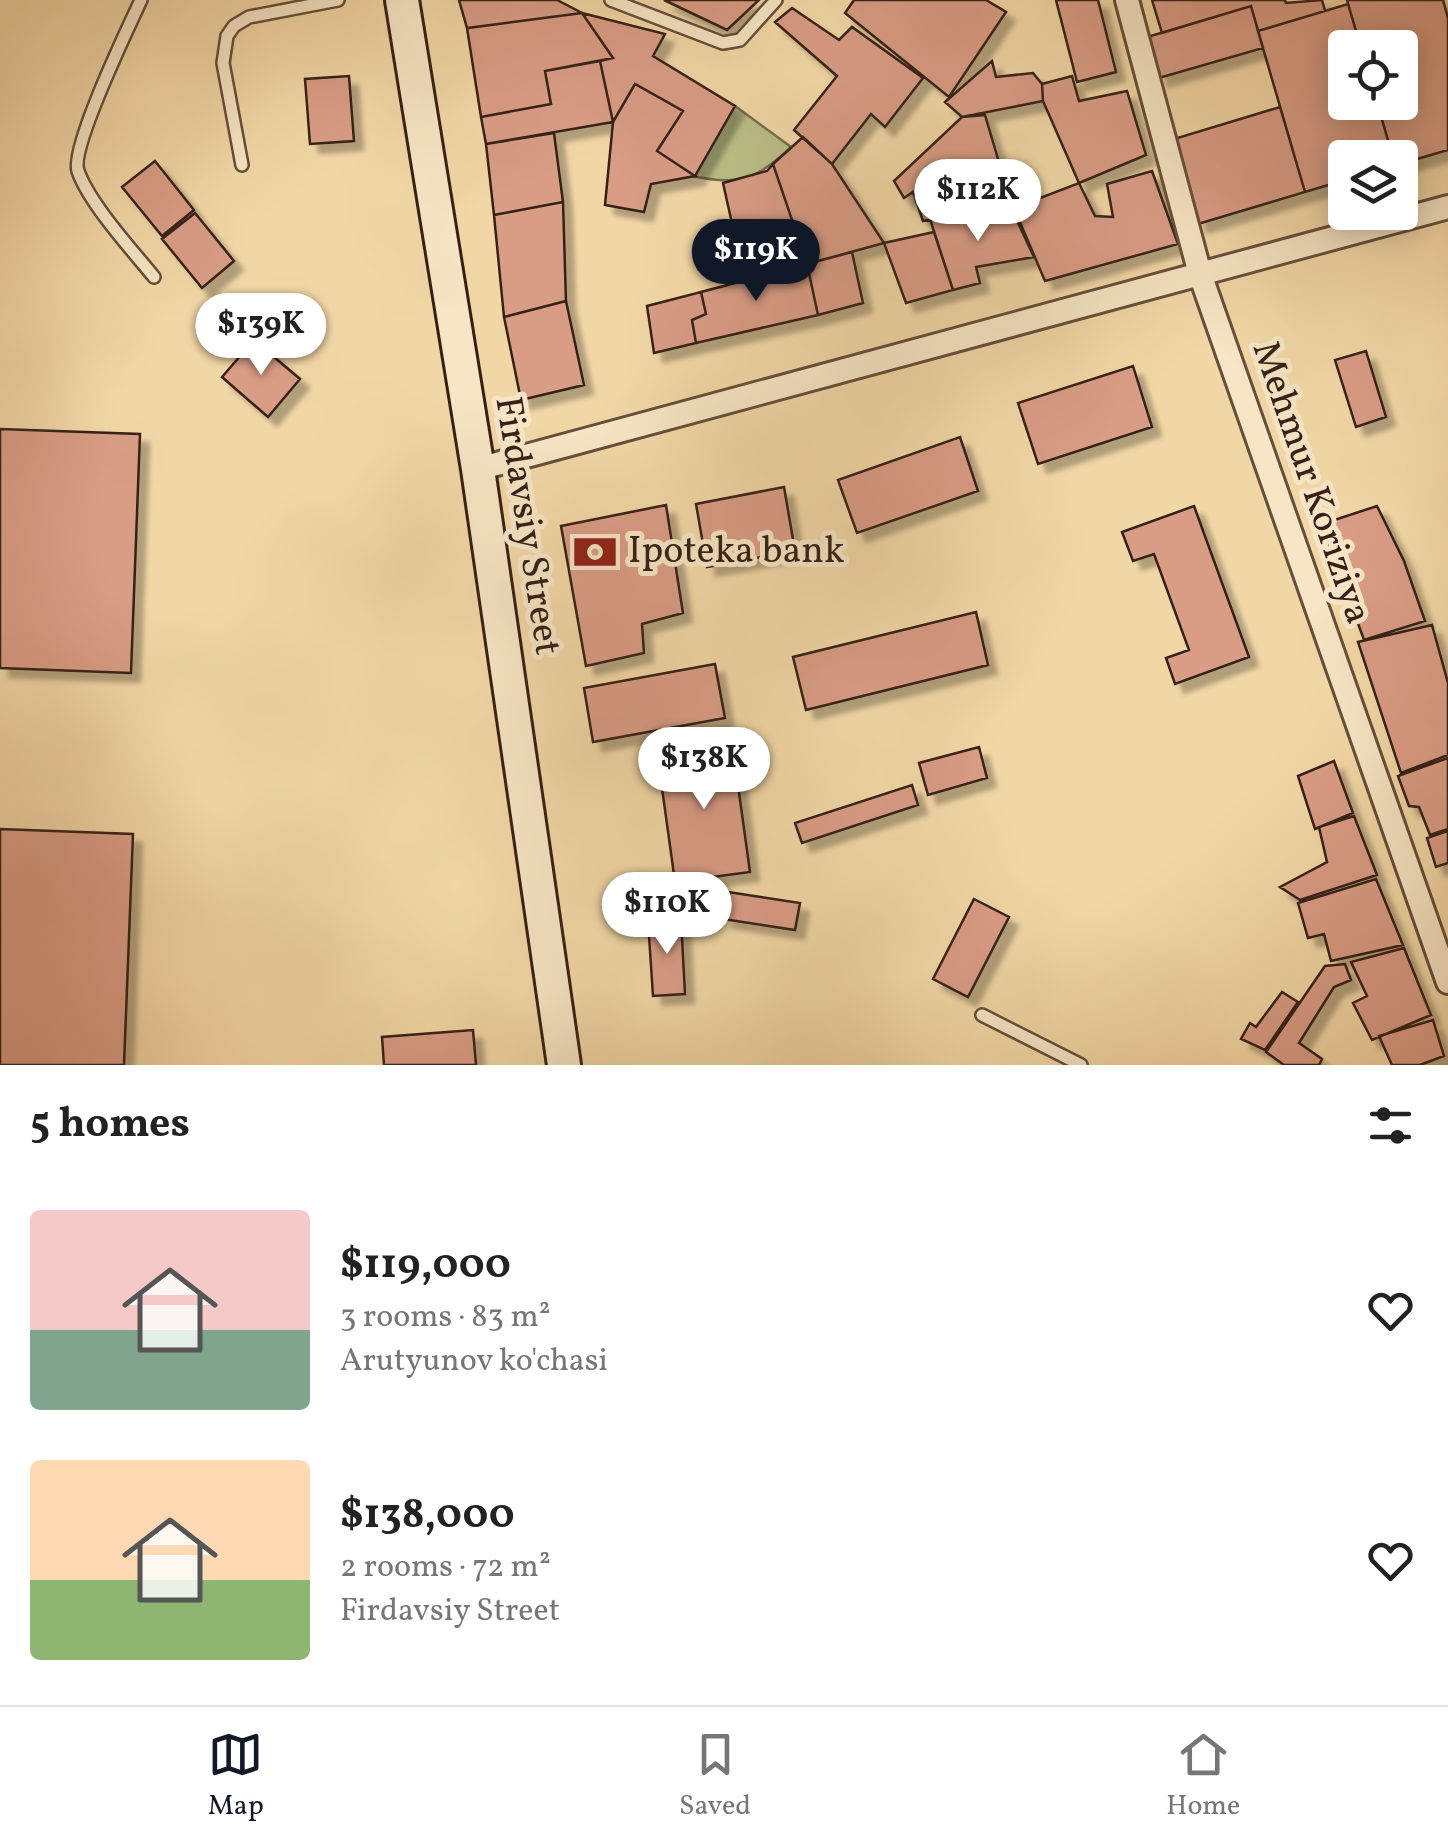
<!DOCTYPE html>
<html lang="en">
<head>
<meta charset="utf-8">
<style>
	body { margin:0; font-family:Vollkorn,serif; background:#f6f6f6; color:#222; height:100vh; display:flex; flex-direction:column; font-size:38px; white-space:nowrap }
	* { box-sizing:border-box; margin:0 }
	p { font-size:32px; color:#767676 }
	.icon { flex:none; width:55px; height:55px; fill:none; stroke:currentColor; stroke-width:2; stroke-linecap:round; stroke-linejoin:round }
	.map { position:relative; height:1065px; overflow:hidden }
	.details { display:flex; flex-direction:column; background:#fff; flex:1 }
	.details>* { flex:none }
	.tools { position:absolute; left:1328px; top:30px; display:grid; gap:20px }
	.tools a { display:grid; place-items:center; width:90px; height:90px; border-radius:10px; background:#fff; box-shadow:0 5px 25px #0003; font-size:50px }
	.price { position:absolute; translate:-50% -85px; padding:0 22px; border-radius:35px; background:#fff; color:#222; font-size:32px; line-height:65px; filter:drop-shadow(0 2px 5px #0008) }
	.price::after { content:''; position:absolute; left:50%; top:60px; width:30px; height:22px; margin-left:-15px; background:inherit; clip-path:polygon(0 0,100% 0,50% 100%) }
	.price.active { background:#111827; color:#fff }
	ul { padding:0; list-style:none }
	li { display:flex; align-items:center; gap:30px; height:250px; padding:0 30px }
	li span { display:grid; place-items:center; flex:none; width:280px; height:200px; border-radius:10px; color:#555 }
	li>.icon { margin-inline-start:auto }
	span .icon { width:120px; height:120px; fill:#fffc; stroke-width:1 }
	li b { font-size:42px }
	h2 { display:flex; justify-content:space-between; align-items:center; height:120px; padding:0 30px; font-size:42px }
	.dock { display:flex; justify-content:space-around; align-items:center; height:140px; border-top:2px solid #e0e0e0; background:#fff; font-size:28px; color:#767676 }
	.dock a { display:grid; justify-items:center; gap:5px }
	.dock .active { color:#111827 }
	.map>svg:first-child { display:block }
</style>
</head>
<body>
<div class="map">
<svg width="1448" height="1065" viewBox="0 0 1448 1065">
	<defs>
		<filter id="shadow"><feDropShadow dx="9" dy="9" stdDeviation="2.5" flood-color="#0004"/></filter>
	</defs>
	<rect width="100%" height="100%" fill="#f2d7a6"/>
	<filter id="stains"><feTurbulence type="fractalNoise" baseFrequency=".002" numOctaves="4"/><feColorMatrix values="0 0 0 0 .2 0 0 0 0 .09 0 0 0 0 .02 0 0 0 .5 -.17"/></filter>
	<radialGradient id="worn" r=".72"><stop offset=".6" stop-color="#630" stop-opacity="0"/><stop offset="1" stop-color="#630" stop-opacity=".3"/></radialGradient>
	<!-- green -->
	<path fill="#babe87" stroke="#786f4e" stroke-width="2.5" d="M735 106 791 147C757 180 738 186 692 176Z"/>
	<!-- building -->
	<path fill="#d99c85" stroke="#362016" stroke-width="2.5" filter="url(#shadow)" d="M459 0H557L582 13 467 28Z
		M664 0H759L727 30Z
		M854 0H986L1006 12 949 97 845 13Z
		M1056 0H1098L1116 72 1077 82Z
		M1152 0H1285L1286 3 1322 0 1325 11 1258 31 1251 6 1162 33Z
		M1347 0H1443L1448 18V150L1400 164V158H1393L1377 102H1400V48H1361Z
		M1348 4 1361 48H1345V102H1377L1393 158H1345V180L1305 192 1258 31Z
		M1251 6 1263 48 1159 78 1147 37Z
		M792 8 839 40 852 27 923 78 885 127 871 114 832 164 794 130 837 76 775 22Z
		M582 13 613 58 545 71 551 104 481 117 467 28Z
		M582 13 665 34 653 56 735 106 695 176 657 151 683 111 635 84 613 122 600 61 613 58Z
		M600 61 613 122 486 144 481 117 551 104 545 71Z
		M992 61 996 77 1033 73 1042 84 1043 101 962 117 945 102Z
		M349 76 354 141 310 144 305 79Z
		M1072 76 1079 101 1127 91 1146 155 1079 183 1043 101 1042 84Z
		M635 84 683 111 657 151 695 176 651 184 644 212 605 205 613 122Z
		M1280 107 1305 192 1198 224 1174 139Z
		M985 115 1011 203 923 221 913 192 904 198 894 181 962 117Z
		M554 133 563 202 494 215 486 144Z
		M803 137 832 164 884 243 807 264 773 164Z
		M155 161 194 210 162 236 122 187Z
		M773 164 807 264 745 282 723 183 767 171Z
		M1152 171 1178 244 1045 281 1014 208 1079 183 1095 216 1113 217 1107 184Z
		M563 202 566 301 504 317 494 215Z
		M1011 208 1034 257 976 267 980 283 953 290 930 219 973 211 976 226Z
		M195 213 234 261 202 288 162 239Z
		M934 232 953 290 906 303 884 243Z
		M852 252 863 303 818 315 807 264Z
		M807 264 818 315 696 343 692 320 706 314 701 292Z
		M701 292 706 314 692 320 696 343 654 353 647 306Z
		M566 301 584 385 521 400 504 317Z
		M254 340 300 379 268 417 222 377Z
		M1366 351 1386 417 1356 427 1335 360Z
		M1133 366 1152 427 1038 464 1018 403Z
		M0 429 140 434 131 673 0 668Z
		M960 437 978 491 857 533 838 480Z
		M784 487 795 551 707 567 696 504Z
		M666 505 683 613 642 624 644 653 586 666 561 526Z
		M1194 506 1249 657 1175 684 1166 658 1189 650 1154 554 1133 561 1122 532Z
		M1377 506 1404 561 1425 621 1364 640 1322 524Z
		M976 612 988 665 806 710 793 657Z
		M1432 625 1448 683V755L1401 773 1358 642Z
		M715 664 725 718 593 742 584 688Z
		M732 742 750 872 675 882 657 752Z
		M979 747 987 778 928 795 919 763Z
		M1448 758V829L1430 835 1419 807 1409 806 1398 776Z
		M1334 761 1353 813 1315 829 1298 776Z
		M912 785 918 805 802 843 795 823Z
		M1354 816 1377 875 1300 900 1280 887 1327 862 1319 827Z
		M0 829 133 834 124 1065H0Z
		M1448 831V863L1436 867 1427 838Z
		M1376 879 1403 945 1331 961 1324 934 1308 938 1298 903Z
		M728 892 800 903 795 930 723 919Z
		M974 899 1009 917 968 997 933 979Z
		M681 919 685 994 653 996 648 921Z
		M1404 948 1431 1015 1372 1040 1353 1003 1367 996 1351 962Z
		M1345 964 1351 980 1334 987 1299 1043 1322 1059 1319 1065H1284L1266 1052 1325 966Z
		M1282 992 1298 1002 1265 1050 1241 1039 1250 1023 1256 1027Z
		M1433 1020 1444 1056 1420 1065H1392L1379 1036Z
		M473 1030 476 1065H384L382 1037Z"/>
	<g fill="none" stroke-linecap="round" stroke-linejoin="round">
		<!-- service casing -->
		<g stroke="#654e3a" stroke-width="16">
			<path id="service" d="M141 0C128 28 70 149 78 171 89 203 132 250 154 277
				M611 0 723 43 740 40 776 0
				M242 165 223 63 227 36 234 26 249 17 338 0
				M982 1015 1081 1065"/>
		</g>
		<!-- minor casing -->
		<g stroke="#654e3a" stroke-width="28">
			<path id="minor" d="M1127 0 1200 274 1448 982
				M478 469 1448 207"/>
		</g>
		<!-- secondary casing -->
		<g stroke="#362016" stroke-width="38">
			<path id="secondary" d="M402 0 478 469 564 1065"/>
		</g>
		<!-- service -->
		<use href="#service" stroke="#f7e5c5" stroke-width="11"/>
		<!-- minor -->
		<use href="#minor" stroke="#f7e5c5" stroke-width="22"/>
		<!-- secondary -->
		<use href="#secondary" stroke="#f7e5c5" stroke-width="32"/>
	</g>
	<!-- icons -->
	<defs>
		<g id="bank-bare" transform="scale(3.45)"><path d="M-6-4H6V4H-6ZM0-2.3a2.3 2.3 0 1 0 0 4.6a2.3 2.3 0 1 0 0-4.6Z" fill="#8f2418" stroke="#f7e5c5" stroke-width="2.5" paint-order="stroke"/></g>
	</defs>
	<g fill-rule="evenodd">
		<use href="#bank-bare" x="595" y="552"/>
	</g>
	<g text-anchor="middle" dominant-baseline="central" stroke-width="10" stroke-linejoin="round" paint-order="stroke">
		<!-- street labels -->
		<g font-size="38" fill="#362016" stroke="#f7e5c5">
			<text transform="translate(1310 483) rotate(71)">Mehmur Koriziya</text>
			<text transform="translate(526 526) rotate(81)">Firdavsiy Street</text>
		</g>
		<!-- poi labels -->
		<g font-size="38" fill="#362016" stroke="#f7e5c5" text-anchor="start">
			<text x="628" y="552">Ipoteka bank</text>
		</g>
	</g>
	<rect width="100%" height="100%" filter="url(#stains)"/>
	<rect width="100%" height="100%" fill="url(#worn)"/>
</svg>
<div class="tools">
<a><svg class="icon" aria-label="locate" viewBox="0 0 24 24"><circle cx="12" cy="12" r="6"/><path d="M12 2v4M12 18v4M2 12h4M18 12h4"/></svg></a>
<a><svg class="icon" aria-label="layers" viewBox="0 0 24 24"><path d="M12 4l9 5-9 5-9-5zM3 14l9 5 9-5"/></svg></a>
</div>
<b class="price" style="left:978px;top:244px">$112K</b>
<b class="price active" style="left:756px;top:304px">$119K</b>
<b class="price" style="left:261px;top:378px">$139K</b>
<b class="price" style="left:704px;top:812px">$138K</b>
<b class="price" style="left:667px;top:957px">$110K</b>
</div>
<section class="details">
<h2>5 homes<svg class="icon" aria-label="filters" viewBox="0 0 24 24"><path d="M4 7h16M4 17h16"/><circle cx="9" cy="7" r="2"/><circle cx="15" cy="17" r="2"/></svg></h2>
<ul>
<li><span style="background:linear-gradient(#f6c9c9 60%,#7fa58c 0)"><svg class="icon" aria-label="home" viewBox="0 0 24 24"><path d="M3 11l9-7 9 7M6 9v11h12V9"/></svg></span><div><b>$119,000</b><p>3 rooms · 83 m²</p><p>Arutyunov ko'chasi</p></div><svg class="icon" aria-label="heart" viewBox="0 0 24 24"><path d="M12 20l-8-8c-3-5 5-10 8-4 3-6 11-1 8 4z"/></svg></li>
<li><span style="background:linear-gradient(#ffd9b3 60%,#8fb573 0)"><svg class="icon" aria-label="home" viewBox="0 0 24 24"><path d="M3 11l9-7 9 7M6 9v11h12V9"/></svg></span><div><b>$138,000</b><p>2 rooms · 72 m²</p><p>Firdavsiy Street</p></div><svg class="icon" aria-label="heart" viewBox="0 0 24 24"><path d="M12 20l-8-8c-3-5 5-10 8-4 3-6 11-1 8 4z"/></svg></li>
</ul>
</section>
<nav class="dock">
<a class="active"><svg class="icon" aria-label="map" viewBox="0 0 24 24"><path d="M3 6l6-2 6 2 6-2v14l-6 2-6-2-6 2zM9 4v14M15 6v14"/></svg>Map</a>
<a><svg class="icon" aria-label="saved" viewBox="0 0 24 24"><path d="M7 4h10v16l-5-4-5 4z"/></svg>Saved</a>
<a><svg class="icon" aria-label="home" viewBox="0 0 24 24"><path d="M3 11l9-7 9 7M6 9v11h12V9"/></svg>Home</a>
</nav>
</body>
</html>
